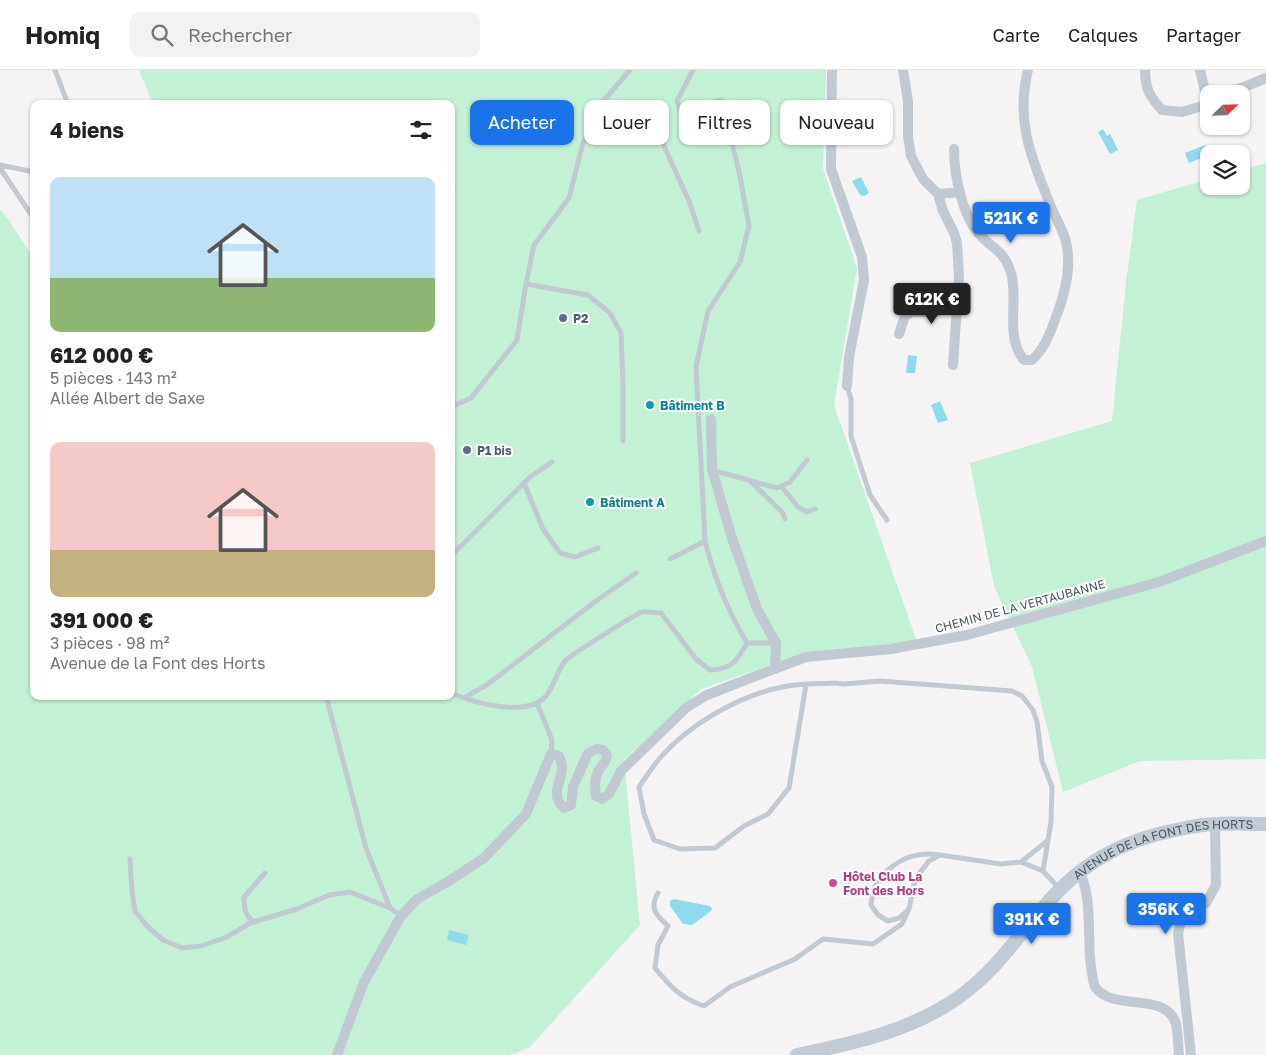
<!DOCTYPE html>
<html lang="fr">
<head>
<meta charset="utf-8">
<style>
	body { margin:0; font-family:"Golos Text",sans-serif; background:#f2f2f2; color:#222; height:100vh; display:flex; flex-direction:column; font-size:19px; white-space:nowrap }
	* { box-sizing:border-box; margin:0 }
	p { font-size:16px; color:#767676 }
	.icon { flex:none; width:28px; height:28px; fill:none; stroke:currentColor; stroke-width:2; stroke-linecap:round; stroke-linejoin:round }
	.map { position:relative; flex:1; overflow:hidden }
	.side { position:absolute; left:30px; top:30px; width:425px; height:600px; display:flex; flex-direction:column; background:#fff; border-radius:10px; box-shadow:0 1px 4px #0004 }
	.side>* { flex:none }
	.top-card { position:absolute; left:470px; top:30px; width:475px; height:45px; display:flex; gap:10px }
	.needle { width:32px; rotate:67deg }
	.tools { position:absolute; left:1200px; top:15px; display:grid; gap:10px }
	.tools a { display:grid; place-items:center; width:50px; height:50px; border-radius:10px; background:#fff; box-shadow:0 1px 4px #0004; font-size:25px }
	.price { position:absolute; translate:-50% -42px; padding:0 11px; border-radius:5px; background:#1a73e8; color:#fff; font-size:16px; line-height:32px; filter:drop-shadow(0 1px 2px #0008) }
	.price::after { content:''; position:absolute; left:50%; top:30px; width:15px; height:11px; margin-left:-8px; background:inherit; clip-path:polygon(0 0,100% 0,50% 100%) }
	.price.active { background:#222; color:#fff }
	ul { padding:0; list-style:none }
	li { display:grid; align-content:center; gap:10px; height:265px; padding:0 20px }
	li span { display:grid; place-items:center; height:155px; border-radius:10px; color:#555 }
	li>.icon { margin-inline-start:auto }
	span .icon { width:90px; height:90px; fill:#fffc; stroke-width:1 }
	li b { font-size:21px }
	h2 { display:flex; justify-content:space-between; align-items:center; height:60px; padding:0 20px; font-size:21px }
	.tag { padding:0 18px; border-radius:10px; background:#fff; box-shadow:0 1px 4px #0004; font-size:18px; line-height:45px }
	.tag.active { background:#1a73e8; color:#fff }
	header { display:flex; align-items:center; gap:30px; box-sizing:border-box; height:70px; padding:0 25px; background:#fff; border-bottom:1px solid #e0e0e0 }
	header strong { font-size:24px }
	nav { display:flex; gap:28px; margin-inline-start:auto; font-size:18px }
	.search { width:350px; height:45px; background:#f2f2f2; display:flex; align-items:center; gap:12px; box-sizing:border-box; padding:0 18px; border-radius:10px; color:#767676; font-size:19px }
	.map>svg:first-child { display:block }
</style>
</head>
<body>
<header>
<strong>Homiq</strong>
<div class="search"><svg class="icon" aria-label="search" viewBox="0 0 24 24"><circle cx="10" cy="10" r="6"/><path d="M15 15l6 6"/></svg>Rechercher</div>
<nav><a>Carte</a><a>Calques</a><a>Partager</a></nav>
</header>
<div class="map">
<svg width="1266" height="985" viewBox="0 0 1266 985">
	<rect width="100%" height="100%" fill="#f5f3f3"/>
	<!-- green -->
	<path fill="#c3f1d5" d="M139 0H826L823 99 857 198 834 335 917 572 805 583 701 619 624 690 640 855 530 977 510 985H0V140L6 146 34 188V626H451V34H153Z
		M1266 93V689L1140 691 1063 722 1032 597 994 516 970 393 1112 351 1126 213 1137 130 1209 109V116H1241V100Z"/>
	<!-- water -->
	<path fill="#90daee" d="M1103 59 1107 66 1110 64 1118 80 1110 84 1098 62Z
		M1205 75 1209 85 1189 93 1185 83Z
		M861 107 869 123 864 126 860 125 852 111Z
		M908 285 917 286 915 303H906Z
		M940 331 948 350 938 353 931 335Z
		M674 829 710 836 712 839 711 841 692 855 683 854 670 836V831Z
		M449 860 469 865 466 875 447 870Z"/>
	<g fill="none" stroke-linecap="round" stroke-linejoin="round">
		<!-- service -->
		<path stroke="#c1cad2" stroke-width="5" d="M55 0 68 34
			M693 0 677 31 680 39H687L721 30 739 101 749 156 740 192 708 241 696 297 705 471C714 507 728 541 747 573H776
			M600 35 658 63 689 131 699 161
			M0 95 34 102
			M0 98 34 149
			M526 214 534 175 569 128 583 73 600 35 630 0
			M847 316 851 329V366L870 425 887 450
			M451 337 471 328 517 270 526 214 588 225 610 243 621 263 623 314V371
			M712 400 777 418 790 412 807 390
			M750 411 782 442 785 449
			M524 413 543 459 560 483 575 487 598 478
			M781 416 798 437 807 442 815 439
			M451 486 530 407 552 392
			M670 489 705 471
			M806 615 789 718 768 744 744 756 715 778 680 779 654 770 644 744 639 717C645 708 652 698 659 689 688 655 738 626 782 617 799 613 818 614 835 613L844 614 880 611 1012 621 1022 626 1033 640 1037 652 1042 691 1052 717 1051 752 1043 801 1059 818
			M451 623C475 633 526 648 546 626 555 615 557 599 567 589 573 584 637 543 642 542 647 541 655 543 661 543L696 589 710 600C732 599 737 591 747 573
			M326 626 366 778 390 838 401 846
			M464 628 488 614 596 531 636 503
			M537 633 552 670 551 684
			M940 785C920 782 904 786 888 800 885 802 881 805 879 808 874 816 872 825 871 835L878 845 888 851 899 848 909 839 913 818 918 805 929 791 940 785 1001 794 1021 792 1047 771
			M130 789 132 822 135 841 147 856 163 870 182 878 201 876 227 867 250 853 297 839 329 825 350 822 390 838
			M1021 792 1043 801
			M658 823C649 838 656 845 668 856L658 875 655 898C671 917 680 928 704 936L730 917 795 889 823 869 873 874 902 854 909 839
			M255 852C245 847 244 837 244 827L265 803"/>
		<!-- minor -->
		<path stroke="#c1cad2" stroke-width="10" d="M832 0 831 99 862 187 864 210 849 287 847 316
			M903 0 908 32V66L911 86 923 109 938 124 943 141 954 163 957 173 959 206 953 295
			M1145 0C1145 19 1150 27 1162 40L1182 42 1209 34
			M1200 0 1208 34
			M1227 24 1266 8
			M954 79C954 104 962 147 981 166 992 178 1002 180 1009 197 1021 226 1003 265 1024 290H1032C1044 280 1051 262 1056 247 1065 224 1072 197 1066 172 1063 160 1056 148 1051 137 1032 89 1015 52 1028 0
			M938 124 960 122
			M899 264 905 246 912 242H936L957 234
			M711 349 712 399 731 465 757 539 776 573 775 599
			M1078 801C1094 822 1086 876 1092 903 1093 908 1093 914 1096 918 1114 942 1167 921 1176 954 1178 964 1178 975 1179 985
			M337 985 364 912 401 846 417 829 449 811 484 788 526 744 551 684 559 686C560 689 562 693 562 697 562 713 549 723 564 738L571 735 573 717 588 683 597 679 603 680 607 685C606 695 599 696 597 704 594 710 595 719 596 726L602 729 609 724 621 701 687 637 707 625 748 609 806 587 891 579 967 565 1159 512 1266 471
			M1191 985 1178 863 1181 852 1187 844 1206 833 1216 815 1215 754"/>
		<!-- secondary -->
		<path stroke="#c1cbd6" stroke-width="14" id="s1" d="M797 985C853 973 908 962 956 929 994 903 1013 872 1042 839 1079 795 1119 771 1176 760 1189 757 1203 754 1217 754 1233 753 1250 754 1266 754"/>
	</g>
	<!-- markers -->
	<g fill="#5c6f8a" stroke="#fff" stroke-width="2">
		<circle cx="563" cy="248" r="5"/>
		<circle cx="467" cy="380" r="5"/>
	</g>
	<g fill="#0f9aa8" stroke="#fff" stroke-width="2">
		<circle cx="650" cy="335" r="5"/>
		<circle cx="590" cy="432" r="5"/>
	</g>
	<circle fill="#d1479c" stroke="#fff" stroke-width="2" cx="833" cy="813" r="5"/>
	<g text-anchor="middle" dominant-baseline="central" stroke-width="4" stroke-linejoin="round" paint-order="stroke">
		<!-- service labels -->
		<g font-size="12" font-weight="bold" fill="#4e5e75" stroke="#fff" text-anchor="start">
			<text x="573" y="248">P2</text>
			<text x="477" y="380">P1 bis</text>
		</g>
		<!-- culture labels -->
		<g font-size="12" font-weight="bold" fill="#0d838f" stroke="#fff" text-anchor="start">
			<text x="660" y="335">Bâtiment B</text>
			<text x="600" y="432">Bâtiment A</text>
		</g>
		<!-- street labels -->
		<g font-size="12" fill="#4a5661" stroke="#fff">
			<text transform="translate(1020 536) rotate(-15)">CHEMIN DE LA VERTAUBANNE</text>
			<text stroke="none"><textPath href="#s1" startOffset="436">AVENUE DE LA FONT DES HORTS</textPath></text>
		</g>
		<!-- hotel labels -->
		<g font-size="12" font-weight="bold" fill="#b23c85" stroke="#fff" text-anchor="start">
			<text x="843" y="806">Hôtel Club La<tspan x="843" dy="14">Font des Hors</tspan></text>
		</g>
	</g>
</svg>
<div class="tools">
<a><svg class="needle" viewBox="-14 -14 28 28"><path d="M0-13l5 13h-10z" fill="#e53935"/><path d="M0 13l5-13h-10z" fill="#767676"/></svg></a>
<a><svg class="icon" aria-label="layers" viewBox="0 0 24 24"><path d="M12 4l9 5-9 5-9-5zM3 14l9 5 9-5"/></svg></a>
</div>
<b class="price" style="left:1011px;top:174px">521K €</b>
<b class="price active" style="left:932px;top:255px">612K €</b>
<b class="price" style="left:1166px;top:865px">356K €</b>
<b class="price" style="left:1032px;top:875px">391K €</b>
<div class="top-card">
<a class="tag active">Acheter</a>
<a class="tag">Louer</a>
<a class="tag">Filtres</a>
<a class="tag">Nouveau</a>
</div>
<section class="side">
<h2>4 biens<svg class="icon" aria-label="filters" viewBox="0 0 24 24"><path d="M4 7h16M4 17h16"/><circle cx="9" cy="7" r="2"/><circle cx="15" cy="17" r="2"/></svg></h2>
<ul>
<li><span style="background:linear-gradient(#bfe0f5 65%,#8fb573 0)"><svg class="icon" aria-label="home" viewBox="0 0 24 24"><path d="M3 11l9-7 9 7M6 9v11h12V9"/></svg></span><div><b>612 000 €</b><p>5 pièces · 143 m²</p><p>Allée Albert de Saxe</p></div></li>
<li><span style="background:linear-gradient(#f6c9c9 70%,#c2b280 0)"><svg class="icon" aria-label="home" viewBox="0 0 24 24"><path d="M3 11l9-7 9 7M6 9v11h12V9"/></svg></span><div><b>391 000 €</b><p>3 pièces · 98 m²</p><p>Avenue de la Font des Horts</p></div></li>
</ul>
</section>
</div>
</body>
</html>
